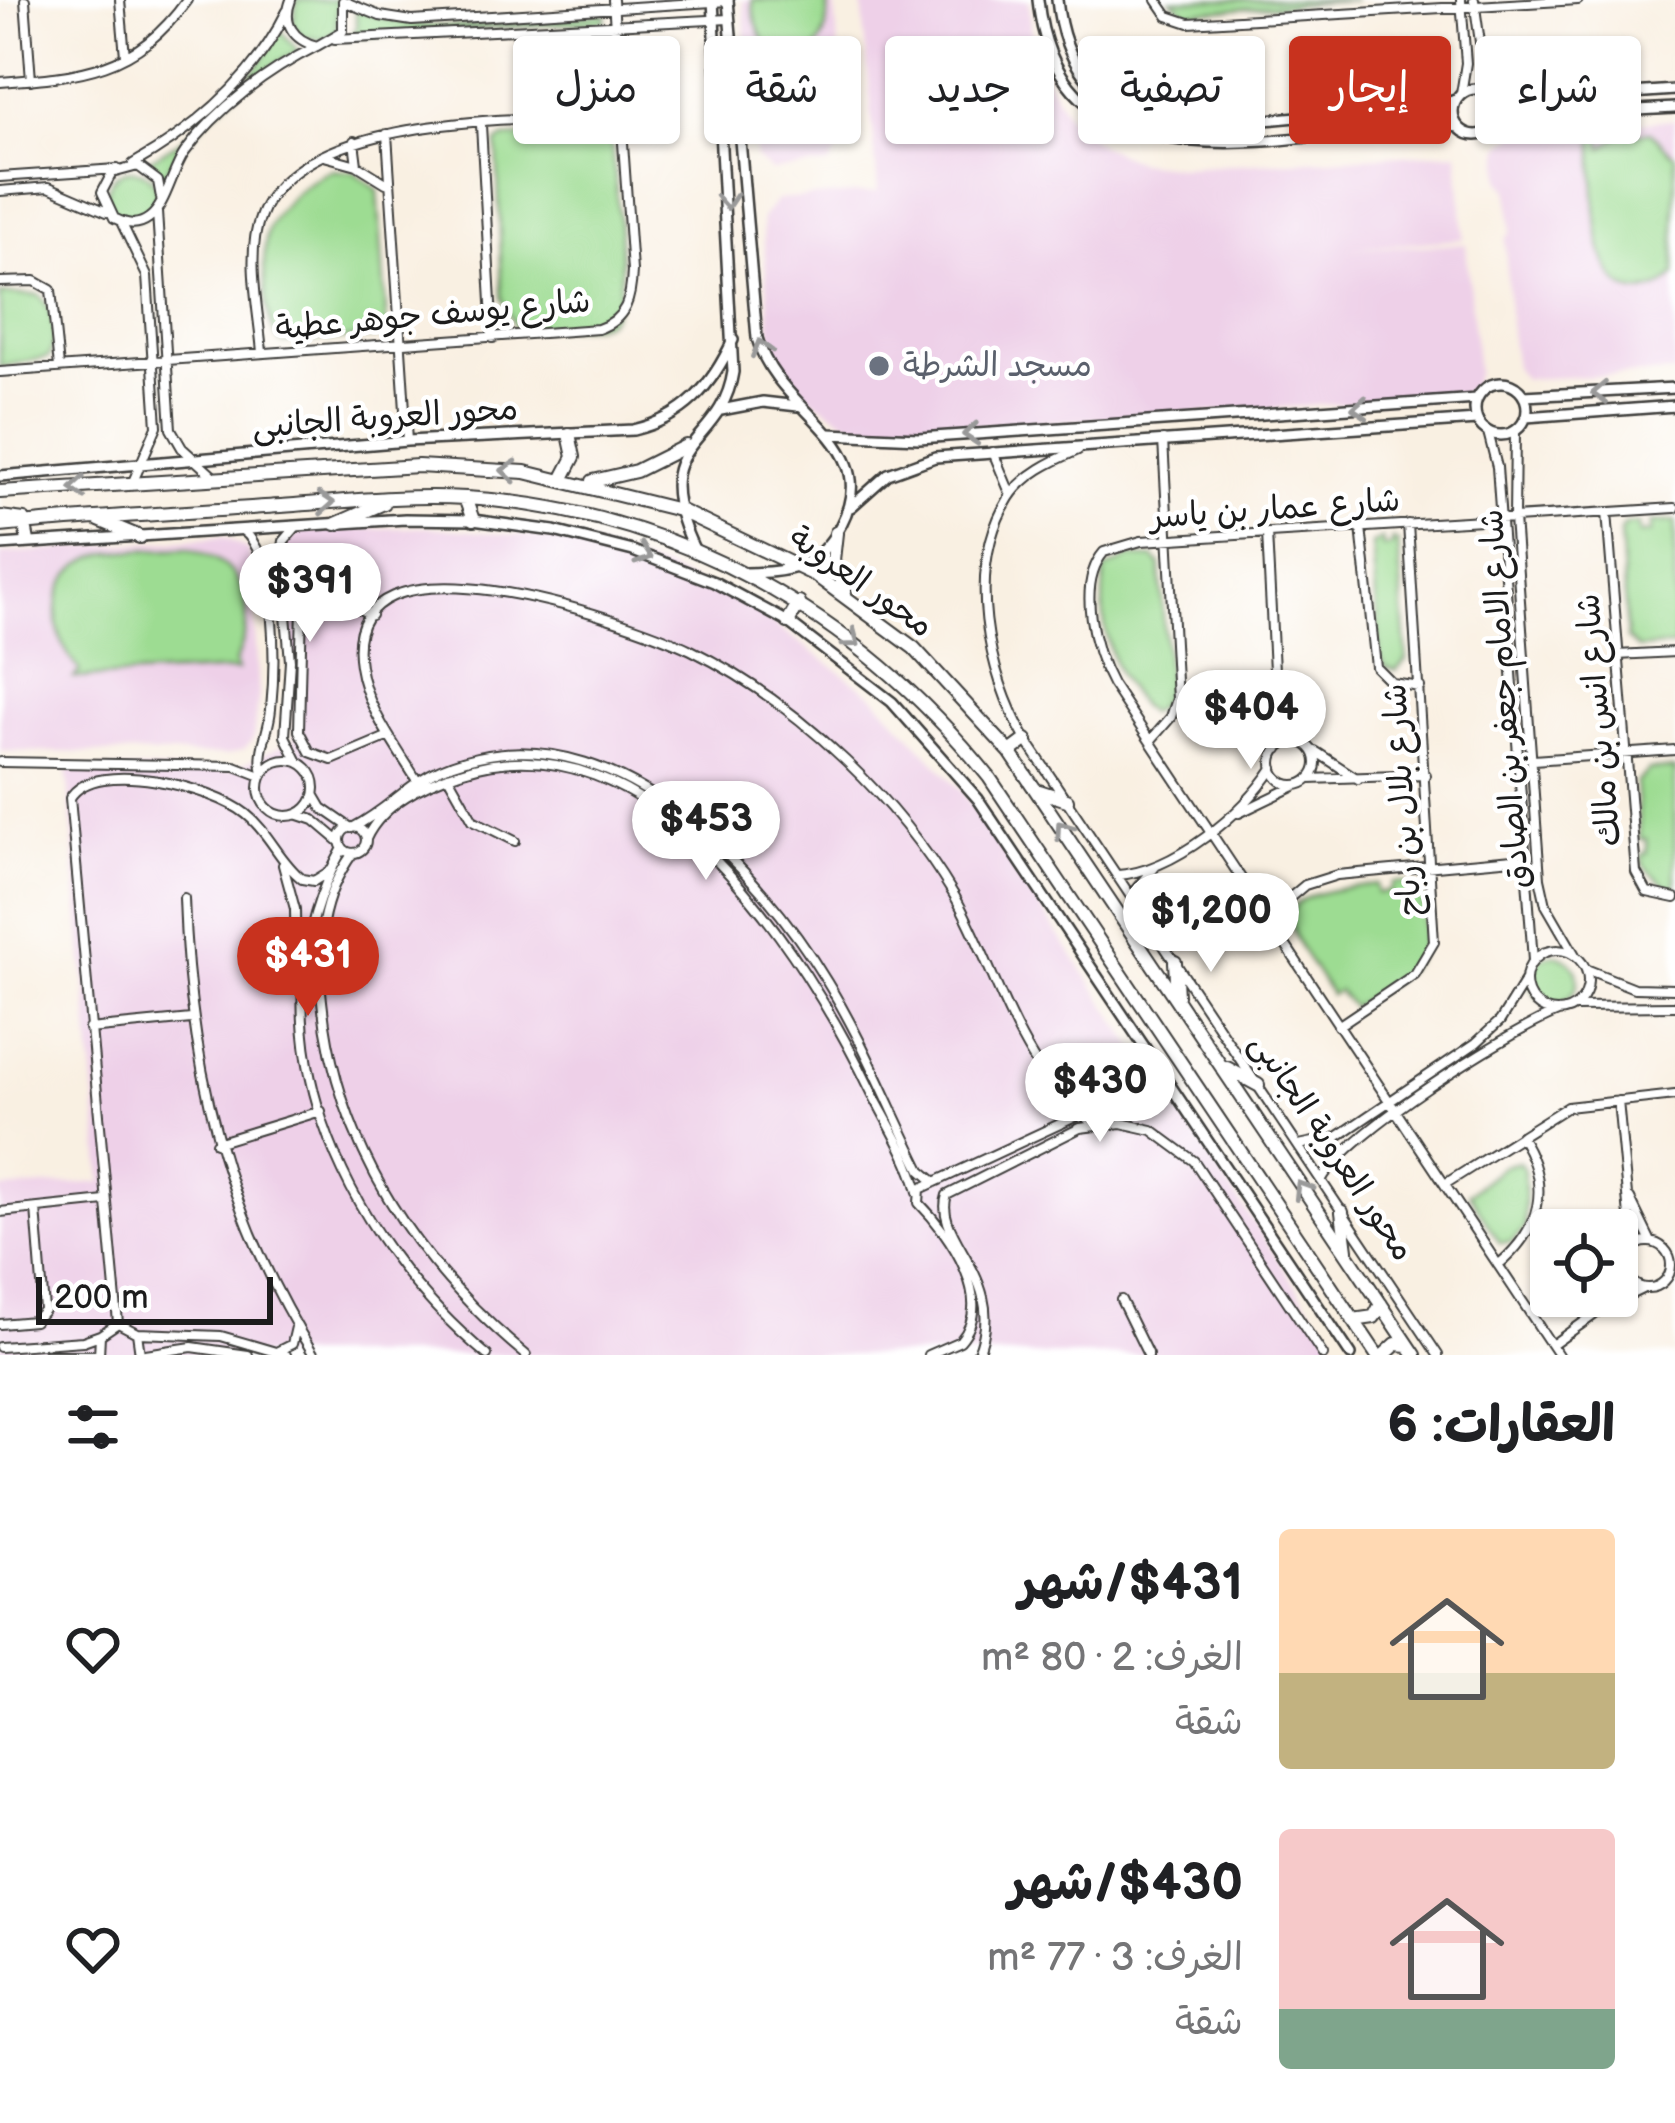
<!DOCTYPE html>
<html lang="ar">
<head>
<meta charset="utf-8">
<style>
	body { margin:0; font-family:"Balsamiq Sans","Playpen Sans Arabic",sans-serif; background:#f2f2f2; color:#202124; direction:rtl; height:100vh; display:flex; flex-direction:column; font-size:45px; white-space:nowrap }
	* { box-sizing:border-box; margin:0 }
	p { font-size:39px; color:#757577 }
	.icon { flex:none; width:66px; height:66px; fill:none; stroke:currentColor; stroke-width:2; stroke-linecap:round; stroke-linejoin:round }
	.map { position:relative; height:1355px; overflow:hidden; direction:ltr }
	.details { display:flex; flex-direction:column; background:#fff; flex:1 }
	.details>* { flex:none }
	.hud { position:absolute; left:36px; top:36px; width:1605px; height:108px; direction:rtl; display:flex; gap:24px }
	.controls { position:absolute; left:1530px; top:1209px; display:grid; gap:24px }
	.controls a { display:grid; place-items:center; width:108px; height:108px; border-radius:12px; background:#fff; box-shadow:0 3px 9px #0004; font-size:60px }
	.scale { position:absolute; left:36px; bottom:30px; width:237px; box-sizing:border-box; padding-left:12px; border:6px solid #1c1c1c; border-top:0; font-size:33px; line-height:42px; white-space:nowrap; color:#1c1c1c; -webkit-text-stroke:9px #fff; paint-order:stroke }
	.price { position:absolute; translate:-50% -102px; padding:0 27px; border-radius:42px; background:#fff; color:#222; font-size:39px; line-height:78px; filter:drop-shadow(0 3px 6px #0008) }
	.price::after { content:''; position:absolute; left:50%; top:72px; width:36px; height:27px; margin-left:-18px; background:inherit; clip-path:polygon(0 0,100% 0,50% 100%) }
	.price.on { background:#c8321e; color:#fff }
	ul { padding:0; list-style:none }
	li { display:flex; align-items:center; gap:36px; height:300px; padding:0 60px }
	li span { display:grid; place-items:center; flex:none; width:336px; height:240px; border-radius:12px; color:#555 }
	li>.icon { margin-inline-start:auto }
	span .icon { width:144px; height:144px; fill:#fffc; stroke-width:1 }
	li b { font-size:51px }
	h2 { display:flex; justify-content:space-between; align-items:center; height:144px; padding:0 60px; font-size:51px }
	.chip { padding:0 42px; border-radius:12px; background:#fff; box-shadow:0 3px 9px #0004; font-size:42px; line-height:108px }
	.chip.on { background:#c8321e; color:#fff }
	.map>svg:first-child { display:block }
</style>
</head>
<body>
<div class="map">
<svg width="1675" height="1355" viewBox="0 0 1675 1355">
	<rect width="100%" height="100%" fill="#fff"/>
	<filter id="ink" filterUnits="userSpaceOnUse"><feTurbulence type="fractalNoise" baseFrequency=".00833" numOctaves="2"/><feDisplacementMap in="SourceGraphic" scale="24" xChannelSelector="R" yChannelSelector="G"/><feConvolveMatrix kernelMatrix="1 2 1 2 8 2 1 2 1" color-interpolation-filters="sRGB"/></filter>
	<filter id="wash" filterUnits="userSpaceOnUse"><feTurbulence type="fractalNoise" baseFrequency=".004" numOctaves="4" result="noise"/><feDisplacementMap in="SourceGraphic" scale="48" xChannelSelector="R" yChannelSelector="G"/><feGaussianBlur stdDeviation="2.7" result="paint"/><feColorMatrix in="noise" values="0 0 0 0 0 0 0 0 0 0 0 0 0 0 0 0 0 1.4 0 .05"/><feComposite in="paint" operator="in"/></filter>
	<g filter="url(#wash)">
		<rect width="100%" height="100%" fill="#f9f0e2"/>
		<!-- built -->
		<path fill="#eed0e8" d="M743 0H835L844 142 829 165 771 171 756 159Z
			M862 0H1029L1032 39 1047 80 1068 117 1100 145 1139 162 1181 167 1458 152 1464 239 1343 249 1466 244 1477 372 1472 386 1458 396 1234 411 886 431 850 423 809 397 785 371 771 338 762 218 777 200 878 192Z
			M1675 120V373L1524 379 1515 367 1510 333 1505 239 1511 232 1509 189 1501 181V147L1519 131Z
			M430 527 578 541 673 572 756 611 874 696 961 790 1343 1355H0V1189L102 1182 67 769 229 771 295 739 285 544 303 530Z
			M224 537 248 550 251 566 259 694 253 739 244 750 227 755 0 751V554Z"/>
		<!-- green -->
		<path fill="#9ddc92" stroke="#5c7c57" stroke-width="3" d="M297 0H337V30L324 40 303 37 293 24Z
			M752 0H828C833 76 759 81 752 0Z
			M1171 0H1355L1187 13Z
			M356 7C419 43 534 18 606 14V21L349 38 356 27Z
			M280 30 299 51C255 70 180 138 161 182L145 162C198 134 253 84 280 30Z
			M597 132 604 133 612 147C614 179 633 301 608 320 595 330 534 328 516 329L502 298 497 143 504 138Z
			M1650 132 1675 156V274C1665 286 1651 294 1634 291 1588 283 1596 174 1593 136H1601L1603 148 1621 134Z
			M332 170 354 172 378 190 387 328 379 337 282 343C263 333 260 248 269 227 280 204 309 179 332 170Z
			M107 195a25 25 0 1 1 50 0a25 25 0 1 1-50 0Z
			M0 294 39 295C54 309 58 338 49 357L0 367Z
			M1675 521V646L1638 649 1627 639 1620 532 1625 525 1638 524 1639 534 1651 533V523Z
			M1382 539 1383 547 1392 546V539L1398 543 1407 660 1396 671 1385 667 1380 655 1372 544Z
			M187 548C247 563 259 609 235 663L238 670 74 678 80 670C49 638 45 579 92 558 118 547 159 551 187 548Z
			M1131 557 1154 558 1160 565 1168 694 1163 705 1148 713C1109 676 1098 621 1105 570Z
			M1675 769V889H1670L1643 865 1642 854 1647 853 1646 839H1640L1636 783 1649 770Z
			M1400 882 1422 890C1429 970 1415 965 1352 1007L1338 991 1331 995C1277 914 1263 896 1376 884L1377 893 1391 891 1392 883Z
			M1530 979a24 24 0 1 1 48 0a24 24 0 1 1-48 0Z
			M1519 1162 1524 1170 1525 1228 1511 1242 1499 1243 1469 1193 1503 1166Z"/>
		<!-- water -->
		<path fill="#6db8e6" stroke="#446a81" stroke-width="3" d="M818 75 820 105 760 109 758 79Z"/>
	</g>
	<g filter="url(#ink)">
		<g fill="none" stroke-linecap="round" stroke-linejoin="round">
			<!-- minor casing -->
			<g stroke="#3d3c3a" stroke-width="12">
				<path id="minor" d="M25 0 31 80
					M120 0 125 56
					M291 0C282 23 293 40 317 46L343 31V1
					M1157 0 1168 16 1189 23 1578 0
					M1474 0 1487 92
					M343 1 380 16 412 21 728 1
					M335 39 729 19
					M0 82C81 76 136 72 187 0
					M1461 94 1466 63 1461 0
					M481 125 493 338
					M387 134 407 441
					M354 141 357 165
					M324 156 357 165 386 183
					M133 164C198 127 254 78 287 11
					M0 177 117 169
					M0 191 49 187 107 212
					M161 198 158 181 138 166 112 173 102 192 114 218C126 224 137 227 149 218 166 206 172 170 185 152 217 108 269 70 317 46
					M157 212 171 429 182 448 215 478
					M122 224 147 276 157 426 132 484
					M0 282 35 281 51 290 59 367
					M262 353C259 312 245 254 261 215 301 111 527 121 620 114
					M0 372 598 329C627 319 631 298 632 271L613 0
					M1515 431 1514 518 1540 878 1546 905 1575 955
					M1488 432 1497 467 1533 961
					M1078 450C1053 461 1024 474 1009 498 965 568 987 673 1026 740L1438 1355
					M993 452 1010 493
					M1607 512 1636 872 1647 892 1675 898
					M296 527 284 541 281 558 290 661 285 736 298 762
					M1361 527 1376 667 1392 683 1420 687
					M242 530C278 554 275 669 271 709 269 733 257 750 263 773
					M1267 533 1278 749
					M371 615C351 604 322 590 302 606L299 731 310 752 332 760 389 736
					M1617 655 1675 652
					M1280 698 1303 743
					M1150 741 1171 717 1177 699 1163 440
					M1272 763a22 22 0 1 1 44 0a22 22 0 1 1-44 0Z
					M1315 751 1358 779
					M259 788a28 28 0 1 1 56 0a28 28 0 1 1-56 0Z
					M1533 760 1675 750
					M0 762 235 766 261 776
					M448 776 473 820 515 841
					M416 779C395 745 366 707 360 666 336 516 631 621 691 650 748 678 800 717 846 761 888 801 924 845 954 895 997 968 1019 1078 1096 1124
					M1309 779 1426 775
					M315 796 322 808 351 828
					M1239 813 1295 786
					M299 815 314 820 340 842
					M340 840a13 13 0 1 1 26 0a13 13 0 1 1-26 0Z
					M352 828C402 802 412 771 478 757 624 724 759 870 827 982 864 1042 890 1108 921 1170L935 1182
					M366 839C382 804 425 783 460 772 650 709 804 952 872 1093 888 1124 910 1158 918 1192
					M343 848C243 1025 342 1235 487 1355
					M353 853C320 898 316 946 322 1001 337 1146 415 1263 526 1355
					M283 865 295 909 296 980
					M1118 875C1174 871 1243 814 1273 768
					M1132 895 1156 866
					M184 898C189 1065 225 1213 314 1355
					M1268 916 1305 885 1337 875 1524 858
					M1526 981a31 31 0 1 1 62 0a31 31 0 1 1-62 0Z
					M1586 969 1634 988 1675 989
					M1575 1007 1675 1006
					M1338 1026 1415 974 1434 942 1408 524
					M89 1029 191 1019
					M1618 1101 1632 1248
					M216 1143 321 1111
					M1299 1145 1337 1137 1476 1043 1500 1021 1526 979
					M1322 1179C1348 1133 1506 1033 1558 1012
					M1445 1184 1567 1107 1675 1095
					M1630 1199 1651 1242
					M0 1212 105 1201
					M1625 1265a23 23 0 1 1 46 0a23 23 0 1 1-46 0Z
					M1498 1265C1541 1229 1552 1185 1520 1136
					M1121 1300 1148 1355
					M118 1323 70 798C95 756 214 788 246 814 269 832 279 861 302 879L314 881 330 871
					M0 1324 34 1321 44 1310 36 1209
					M137 1333 221 1336 286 1355
					M1552 1345 1605 1307 1642 1289
					M0 1347 83 1341 100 1335
					M278 1351 292 1344 296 1327
					M46 1355H98
					M99 1355 100 1335 118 1323 137 1333 140 1354
					M139 1355 192 1347 248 1355
					M928 1355 960 1341C996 1301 950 1234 919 1203L920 1189 1090 1110
					M977 1355C1011 1280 932 1239 947 1195L1080 1128 1121 1123 1152 1130 1194 1161 1323 1355
					M1558 1355 1112 684C1094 651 1076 584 1104 552L1141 541 1675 508"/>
			</g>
			<!-- tertiary casing -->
			<g stroke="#3d3c3a" stroke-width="14">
				<path id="tertiary" d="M728 0 757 338C778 417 894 443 835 535 812 570 786 572 746 573
					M1038 0C1058 200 1293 135 1429 122L1458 127
					M1057 0C1073 149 1210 125 1319 115 1364 111 1414 114 1456 100
					M1453 112a23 23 0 1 1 46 0a23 23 0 1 1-46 0Z
					M1490 94 1515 101 1675 90
					M1495 125 1526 116 1675 108
					M1475 409a26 26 0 1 1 52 0a26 26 0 1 1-52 0Z
					M1524 396 1675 388
					M721 410 763 402 798 406
					M1526 417 1675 406
					M830 434 919 438 1477 399
					M0 476 407 441 633 430C684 418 712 386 733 340
					M851 507 888 474 935 457 1477 420
					M0 545 405 519 473 520 554 531 633 551 714 582 788 622 892 702 978 799 1351 1355
					M694 549C641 438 721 450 733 372L713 0"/>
			</g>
			<!-- primary casing -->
			<g stroke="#3d3c3a" stroke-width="16">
				<path id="primary" d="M563 478 574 457 569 434
					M593 481 636 471 686 446
					M0 492 418 466 525 472 679 510 815 575 914 648 1010 752 1415 1355
					M465 498 473 520
					M0 517 24 520 28 541
					M99 520 140 537
					M336 524 384 503
					M0 526C88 517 176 513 265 507 331 503 399 494 466 498 676 510 859 615 989 777L1377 1355
					M836 533 833 560 845 591
					M788 622 799 603
					M1010 752 1026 740
					M1036 790 1067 800
					M1175 962 1177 996
					M1227 1068 1258 1085
					M1342 1212 1347 1250
					M1353 1320 1374 1317 1381 1304
					M1384 1355 1396 1344 1408 1345"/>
			</g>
			<!-- minor -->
			<use href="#minor" stroke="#fff" stroke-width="8"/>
			<!-- tertiary -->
			<use href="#tertiary" stroke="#fff" stroke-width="9"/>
			<!-- primary -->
			<use href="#primary" stroke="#fff" stroke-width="12"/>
		</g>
		<!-- one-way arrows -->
		<defs><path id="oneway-chevron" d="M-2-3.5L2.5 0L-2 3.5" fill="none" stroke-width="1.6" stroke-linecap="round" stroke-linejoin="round" transform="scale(3)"/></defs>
		<g stroke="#999">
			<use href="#oneway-chevron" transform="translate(727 201) rotate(86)"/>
			<use href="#oneway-chevron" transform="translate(761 348) rotate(-106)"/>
			<use href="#oneway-chevron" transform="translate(1600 393) rotate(177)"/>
			<use href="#oneway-chevron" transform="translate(1360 408) rotate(176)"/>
			<use href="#oneway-chevron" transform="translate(971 434) rotate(176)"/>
			<use href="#oneway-chevron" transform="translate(509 471) rotate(-175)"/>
			<use href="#oneway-chevron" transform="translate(78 488) rotate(176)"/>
			<use href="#oneway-chevron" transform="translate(326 503) rotate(-4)"/>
			<use href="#oneway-chevron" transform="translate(644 555) rotate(19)"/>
			<use href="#oneway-chevron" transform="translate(852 640) rotate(37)"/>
			<use href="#oneway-chevron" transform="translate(1063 829) rotate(-125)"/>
			<use href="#oneway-chevron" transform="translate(1302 1189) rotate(-122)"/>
		</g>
	</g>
	<!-- markers -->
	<circle fill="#6b7280" stroke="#fff" stroke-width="4.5" cx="879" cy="366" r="12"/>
	<g text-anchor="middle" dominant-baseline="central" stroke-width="9" stroke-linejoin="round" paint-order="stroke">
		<!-- street labels -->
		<g font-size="33" fill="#1c1c1c" stroke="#fff">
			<text transform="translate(433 315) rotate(-5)">شارع يوسف جوهر عطية</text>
			<text transform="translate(385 418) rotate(-4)">محور العروبة الجانبى</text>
			<text transform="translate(1275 509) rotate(-4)">شارع عمار بن ياسر</text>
			<text transform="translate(861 582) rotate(35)">محور العروبة</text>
			<text transform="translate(1505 699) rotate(-94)">شارع الامام جعفر بن الصادق</text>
			<text transform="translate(1599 720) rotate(-95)">شارع انس بن مالك</text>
			<text transform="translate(1403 800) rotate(-94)">شارع بلال بن رباح</text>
			<text transform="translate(1332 1147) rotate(56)">محور العروبة الجانبى</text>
		</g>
		<!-- worship labels -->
		<g font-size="33" fill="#5b616d" stroke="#fff" text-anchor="start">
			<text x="903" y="366">مسجد الشرطة</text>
		</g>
	</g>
</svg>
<div class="controls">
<a><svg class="icon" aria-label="locate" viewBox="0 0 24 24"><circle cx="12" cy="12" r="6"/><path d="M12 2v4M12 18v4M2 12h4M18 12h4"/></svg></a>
</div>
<div class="scale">200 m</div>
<b class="price" style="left:310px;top:645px">$391</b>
<b class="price" style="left:1251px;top:772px">$404</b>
<b class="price" style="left:706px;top:883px">$453</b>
<b class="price" style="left:1211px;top:975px">$1,200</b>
<b class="price on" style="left:308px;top:1019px">$431</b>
<b class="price" style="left:1100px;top:1145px">$430</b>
<div class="hud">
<a class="chip">شراء</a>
<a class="chip on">إيجار</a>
<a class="chip">تصفية</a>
<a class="chip">جديد</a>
<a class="chip">شقة</a>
<a class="chip">منزل</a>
</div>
</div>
<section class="details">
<h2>العقارات: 6<svg class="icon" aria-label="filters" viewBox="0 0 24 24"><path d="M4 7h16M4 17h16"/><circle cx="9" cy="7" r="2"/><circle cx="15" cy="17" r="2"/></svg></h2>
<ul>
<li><span style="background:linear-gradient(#ffd9b3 60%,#c2b280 0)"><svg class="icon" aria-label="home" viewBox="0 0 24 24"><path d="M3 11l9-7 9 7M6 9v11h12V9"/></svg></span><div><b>$431/شهر</b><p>الغرف: 2 · 80 m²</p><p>شقة</p></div><svg class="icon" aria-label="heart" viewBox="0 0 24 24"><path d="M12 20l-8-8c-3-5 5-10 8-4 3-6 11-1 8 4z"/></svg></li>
<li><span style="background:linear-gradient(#f6c9c9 75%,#7fa58c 0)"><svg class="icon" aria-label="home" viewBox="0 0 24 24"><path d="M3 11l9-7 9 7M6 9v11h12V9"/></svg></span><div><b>$430/شهر</b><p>الغرف: 3 · 77 m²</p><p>شقة</p></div><svg class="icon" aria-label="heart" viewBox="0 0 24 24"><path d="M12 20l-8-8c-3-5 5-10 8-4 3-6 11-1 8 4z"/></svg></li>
</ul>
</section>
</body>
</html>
